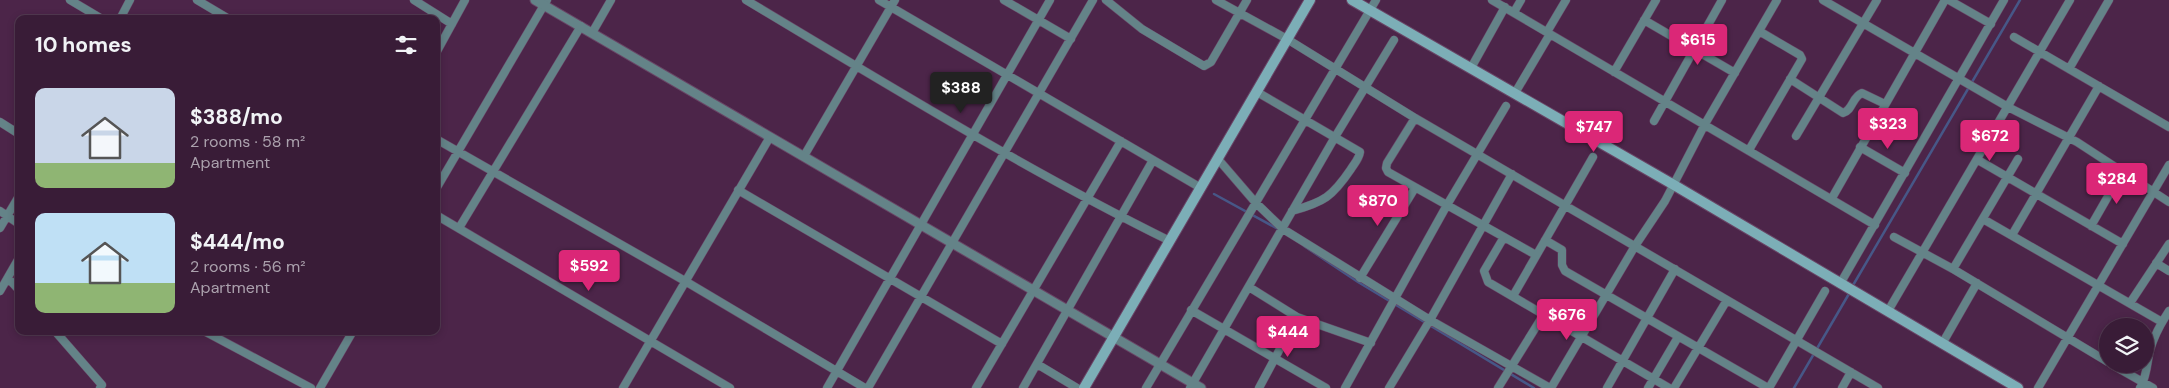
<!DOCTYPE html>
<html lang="en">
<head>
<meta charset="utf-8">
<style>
	body { margin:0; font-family:"DM Sans",sans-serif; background:#40253f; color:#f1f3f6; height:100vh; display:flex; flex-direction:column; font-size:19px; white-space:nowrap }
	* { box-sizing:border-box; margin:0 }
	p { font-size:16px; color:#aba1ad }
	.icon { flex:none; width:28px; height:28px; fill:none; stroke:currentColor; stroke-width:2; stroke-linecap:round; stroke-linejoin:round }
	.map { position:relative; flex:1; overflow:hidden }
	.side { position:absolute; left:15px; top:15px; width:425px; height:320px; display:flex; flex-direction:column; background:#391c37; border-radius:10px; box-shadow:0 2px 8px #0003,0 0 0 1px #533a52 }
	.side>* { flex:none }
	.fabs { position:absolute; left:2099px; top:318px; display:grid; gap:10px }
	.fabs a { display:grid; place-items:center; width:55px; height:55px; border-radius:50%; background:#391c37; box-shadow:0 2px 8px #0003,0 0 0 1px #533a52; font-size:25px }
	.price { position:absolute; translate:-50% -42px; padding:0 11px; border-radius:5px; background:#db2777; color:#fff; font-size:16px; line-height:32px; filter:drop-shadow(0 1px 2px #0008) }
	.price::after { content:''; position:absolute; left:50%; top:30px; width:15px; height:11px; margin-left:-8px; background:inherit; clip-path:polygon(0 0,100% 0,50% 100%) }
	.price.current { background:#222; color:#fff }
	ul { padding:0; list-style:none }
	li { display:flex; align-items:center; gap:15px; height:125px; padding:0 20px }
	li span { display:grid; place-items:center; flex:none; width:140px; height:100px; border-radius:10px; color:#555 }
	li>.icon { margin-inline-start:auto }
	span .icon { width:60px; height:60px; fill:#fffc; stroke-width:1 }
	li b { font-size:21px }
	h2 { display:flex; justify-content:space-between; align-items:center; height:60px; padding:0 20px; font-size:21px }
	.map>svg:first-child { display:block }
</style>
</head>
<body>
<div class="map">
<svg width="2169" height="388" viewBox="0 0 2169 388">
	<rect width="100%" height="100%" fill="#4c2549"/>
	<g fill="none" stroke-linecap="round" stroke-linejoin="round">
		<!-- stream -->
		<path stroke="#475787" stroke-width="2.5" d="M1214 194 1278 229
			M1304 246 1358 282 1534 388
			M1852 287 2020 0
			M1794 388 1850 292"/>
		<!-- minor casing -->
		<g stroke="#694566" stroke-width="9">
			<path id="minor" d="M70 0 102 19
				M197 0 229 19
				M414 0 452 24
				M746 0C885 83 1024 169 1170 241
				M879 0 1201 188
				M1004 0 1071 39
				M1106 0 1142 29 1204 66 1211 62 1247 0
				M1216 0 1287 39 1415 118 1878 388
				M1492 0 1875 225
				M1823 0 2008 107 2077 142 2169 202
				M1949 0 1991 24
				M1514 12 1521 0
				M120 19 130 0
				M1644 20 1735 73
				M1547 32 1566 0
				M592 33 611 0
				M2014 37 2169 127
				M436 53 465 0
				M1471 68 1505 7
				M2069 69 2109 0
				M1614 72 1656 0
				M1790 79 1843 113C1853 110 1852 97 1862 93L1885 104
				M1257 92 1360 152C1359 159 1354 164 1351 169 1332 197 1324 202 1292 211
				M1515 93 1550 34
				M1415 118 1387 163 1386 168 1388 172 1536 255
				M1654 121 1722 0
				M0 122 19 134
				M1796 136 1877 0
				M436 139 685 281 865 388
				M1860 147 1905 173
				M1749 150 1802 59 1800 55 1759 31
				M804 156 895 0
				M1218 159 1255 202 1283 229 1430 320 1550 388
				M1978 160 2123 244
				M436 189 547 0
				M738 190 1002 344
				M1832 198 1945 0
				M0 211 19 224
				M436 215 730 388
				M1983 219 2162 322
				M2091 226 2122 172
				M0 228 19 196
				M459 228 581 26
				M2012 235 2099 86
				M1504 237 1484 271 1488 282 1669 388
				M1894 237 1953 269 2108 362
				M1545 240 1562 250V265L1565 271 1768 388
				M2156 263 2169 271
				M1953 269 2018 159
				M8 278 19 290
				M1360 278 1415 188
				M1840 284 2004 0
				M1249 287 1297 317 1371 343
				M0 291 19 258
				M1513 296 1593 157
				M2130 303 2169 244
				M1191 310 1326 388
				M1888 311 2070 0
				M55 331 102 385 100 388
				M204 331 311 388
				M1942 344 1977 283
				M1037 364 1077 388
				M2111 364 2153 388
				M320 388 353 331
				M623 388 770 137
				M827 388 1050 0
				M868 388 1093 0
				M976 388 1121 141
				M1023 388 1153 160
				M1146 388 1376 0
				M1190 388 1335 137 1394 40
				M1259 388 1297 317
				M1345 388 1447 205 1506 106
				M1389 388 1430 320 1512 174
				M1498 388 1544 314
				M1551 388 1635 246 1665 201 1705 124 1777 0
				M1607 388 1675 269
				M1648 388 1678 337
				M1674 388 1727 300
				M1769 388 1825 291
				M1842 388 1851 372
				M2038 388 2169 165
				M2140 388C2147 377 2147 362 2150 350 2154 336 2161 323 2169 311"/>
		</g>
		<!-- tertiary casing -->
		<g stroke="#694566" stroke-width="11">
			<path id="tertiary" d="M535 0 1201 388"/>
		</g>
		<!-- secondary casing -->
		<g stroke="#694566" stroke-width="12">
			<path id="secondary" d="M1352 0 1674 185 2018 388
				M1084 388 1310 0"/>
		</g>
		<!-- minor -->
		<use href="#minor" stroke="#648388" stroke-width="8"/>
		<!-- tertiary -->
		<use href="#tertiary" stroke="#648388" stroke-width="9"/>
		<!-- secondary -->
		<use href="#secondary" stroke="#7caeb7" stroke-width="10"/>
	</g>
</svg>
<div class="fabs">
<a><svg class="icon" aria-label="layers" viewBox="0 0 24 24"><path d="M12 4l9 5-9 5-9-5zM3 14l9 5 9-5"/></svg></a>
</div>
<b class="price" style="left:1698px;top:66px">$615</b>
<b class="price current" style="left:961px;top:114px">$388</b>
<b class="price" style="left:1888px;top:150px">$323</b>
<b class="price" style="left:1594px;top:153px">$747</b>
<b class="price" style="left:1990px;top:162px">$672</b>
<b class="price" style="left:2117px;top:205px">$284</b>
<b class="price" style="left:1378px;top:227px">$870</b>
<b class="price" style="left:589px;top:292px">$592</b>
<b class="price" style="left:1567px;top:341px">$676</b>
<b class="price" style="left:1288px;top:358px">$444</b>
<section class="side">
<h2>10 homes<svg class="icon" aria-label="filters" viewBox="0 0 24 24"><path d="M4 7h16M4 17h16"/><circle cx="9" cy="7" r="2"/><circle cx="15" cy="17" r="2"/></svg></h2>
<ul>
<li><span style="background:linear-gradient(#c9d6e8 75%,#8fb573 0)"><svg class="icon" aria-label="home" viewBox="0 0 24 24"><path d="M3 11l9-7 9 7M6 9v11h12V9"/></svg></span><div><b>$388/mo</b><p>2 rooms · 58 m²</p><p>Apartment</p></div></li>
<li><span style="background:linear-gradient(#bfe0f5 70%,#8fb573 0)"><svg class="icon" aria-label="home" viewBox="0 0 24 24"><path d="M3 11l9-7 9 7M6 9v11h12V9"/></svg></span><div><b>$444/mo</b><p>2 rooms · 56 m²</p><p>Apartment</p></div></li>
</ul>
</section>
</div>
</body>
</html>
